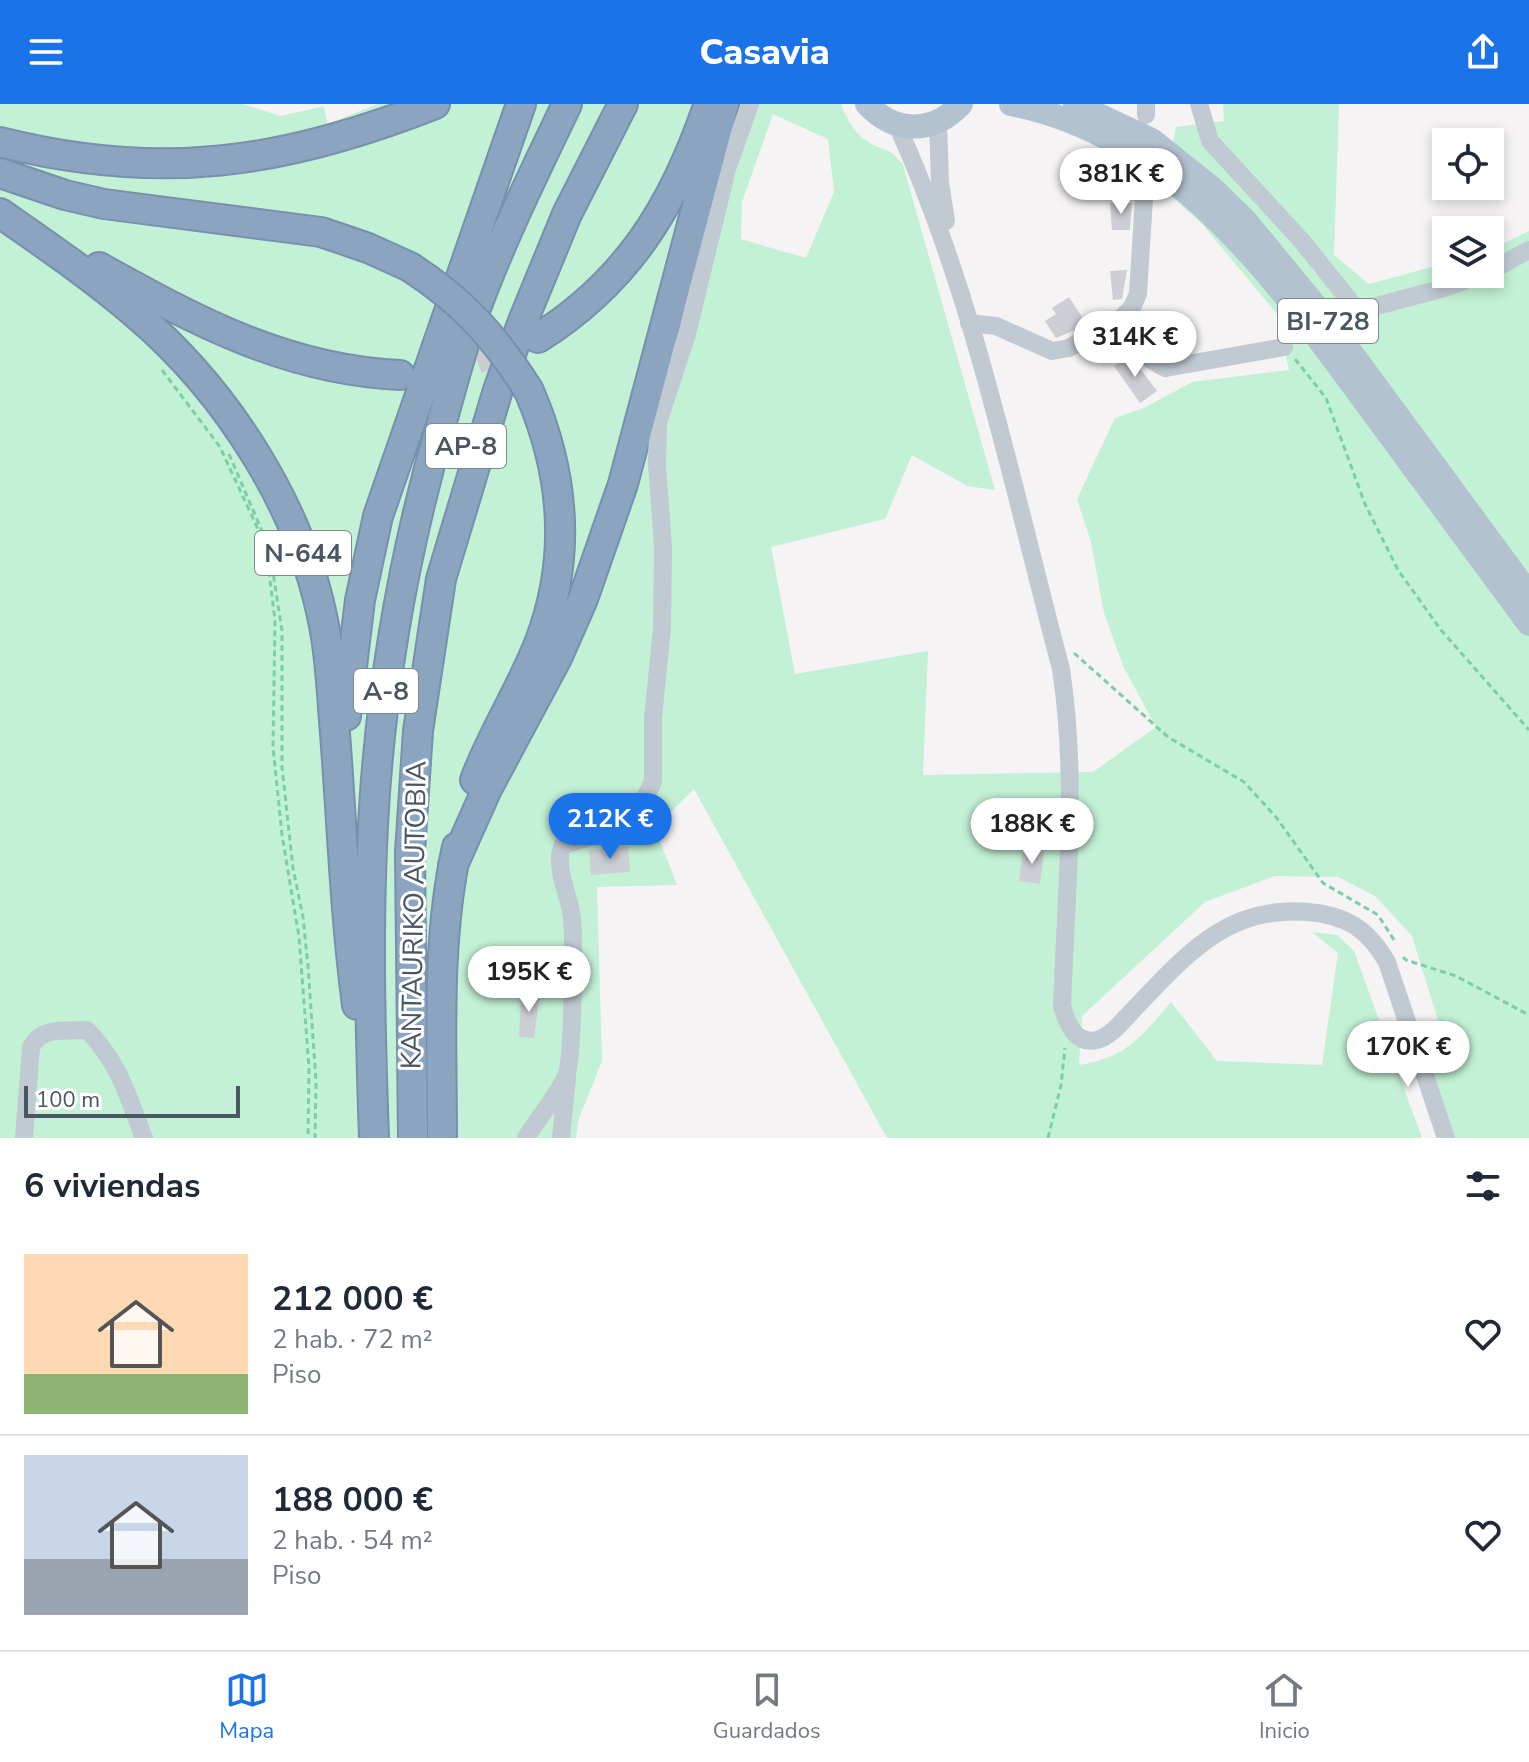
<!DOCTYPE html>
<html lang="es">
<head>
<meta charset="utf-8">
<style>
	body { margin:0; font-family:"Nunito Sans",sans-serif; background:#f2f2f3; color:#1f2937; height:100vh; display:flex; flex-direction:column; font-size:30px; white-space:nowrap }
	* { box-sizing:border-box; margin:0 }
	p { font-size:26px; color:#747a83 }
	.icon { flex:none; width:44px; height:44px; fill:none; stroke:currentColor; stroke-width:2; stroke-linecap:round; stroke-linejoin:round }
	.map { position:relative; height:1034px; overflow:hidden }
	.drawer { display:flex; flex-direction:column; background:#fff; flex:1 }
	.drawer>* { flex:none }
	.fabs { position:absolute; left:1432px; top:24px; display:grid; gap:16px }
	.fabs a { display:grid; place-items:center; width:72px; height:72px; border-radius:0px; background:#fff; box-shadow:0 4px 12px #0003; font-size:40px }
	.scale { position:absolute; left:24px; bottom:20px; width:216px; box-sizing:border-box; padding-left:8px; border:4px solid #4a5661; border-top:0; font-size:22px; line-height:28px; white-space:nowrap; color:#4a5661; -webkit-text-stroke:6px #fff; paint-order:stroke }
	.price { position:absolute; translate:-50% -68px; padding:0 18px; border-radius:28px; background:#fff; color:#222; font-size:26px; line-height:52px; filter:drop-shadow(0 2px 4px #0008) }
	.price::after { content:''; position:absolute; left:50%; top:48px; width:24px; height:18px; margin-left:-12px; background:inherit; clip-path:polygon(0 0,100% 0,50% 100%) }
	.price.on { background:#1a73e8; color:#fff }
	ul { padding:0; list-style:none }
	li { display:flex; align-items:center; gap:24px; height:200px; padding:0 24px }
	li+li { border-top:2px solid #e0e1e3 }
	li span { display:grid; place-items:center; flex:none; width:224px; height:160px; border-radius:0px; color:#555 }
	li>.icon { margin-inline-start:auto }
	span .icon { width:96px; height:96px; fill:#fffc; stroke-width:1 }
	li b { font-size:34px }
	h2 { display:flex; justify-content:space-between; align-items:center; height:96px; padding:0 24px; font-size:34px }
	header { display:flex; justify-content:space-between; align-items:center; height:104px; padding:0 24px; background:#1a73e8; color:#fff; font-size:36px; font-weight:800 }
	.dock { display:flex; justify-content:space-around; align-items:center; height:112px; border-top:2px solid #e0e1e3; background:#fff; font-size:22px; color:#747a83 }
	.dock a { display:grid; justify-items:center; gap:4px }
	.dock .on { color:#1a73e8 }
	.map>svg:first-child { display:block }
</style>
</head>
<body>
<header><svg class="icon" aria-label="menu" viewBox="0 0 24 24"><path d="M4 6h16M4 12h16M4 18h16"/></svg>Casavia<svg class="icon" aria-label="share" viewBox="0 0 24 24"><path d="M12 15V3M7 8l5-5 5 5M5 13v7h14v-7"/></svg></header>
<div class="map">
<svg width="1529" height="1034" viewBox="0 0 1529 1034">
	<rect width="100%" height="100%" fill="#f5f3f3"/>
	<!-- green -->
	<path fill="#c3f1d5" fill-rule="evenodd" d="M0 0H242L281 12 324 2 327 20 378 0H841C847 16 856 32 872 40 890 50 888 42 903 61L995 386 967 382 912 351 885 415 771 443 795 570 928 547 923 671 1093 668 1156 623 1124 564 1104 509 1091 438 1077 395 1115 314 1146 303 1192 278 1289 266 1277 210 1203 121 1164 86 1176 23 1224 17 1223 0H1339L1334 151 1369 180 1446 159V170H1490V146L1529 127V1034H1455L1433 969 1454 968 1412 832 1375 792 1338 773 1275 772 1205 798 1082 912 1079 961C1126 954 1141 933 1171 898L1217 957 1322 961 1338 849 1312 828 1337 831 1354 847 1422 1034H887L694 685 655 724 677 781 597 783 602 957 578 1017 576 1034H0ZM773 10 828 35 834 88 806 154 741 135 742 98Z"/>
	<!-- building -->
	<path fill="#cdcfd5" d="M1110 99H1132L1130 126H1112Z
		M1127 166 1122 195 1113 196 1110 167Z
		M1069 193 1084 216 1076 222 1077 225 1056 234 1045 217 1056 210 1052 204Z
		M1130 251 1157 287 1140 299 1114 262Z
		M628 742 630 768 591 771 589 746Z
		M1023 745 1044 747 1040 780 1019 777Z
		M521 889H540L534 934 519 933Z"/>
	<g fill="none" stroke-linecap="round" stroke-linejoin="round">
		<!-- highway-tunnel -->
		<path stroke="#caccce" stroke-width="28" stroke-dasharray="28 14" stroke-linecap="butt" d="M436 265 466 259 523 240"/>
		<!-- highway casing -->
		<g stroke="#7690ad" stroke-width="32">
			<path id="highway" d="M0 38C160 78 283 60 435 0
				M0 69 65 91 104 100 321 128 368 144 410 163
				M0 109C46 141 93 173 136 210 228 288 304 407 325 527 331 560 332 595 335 629 342 720 345 811 357 901
				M99 163C196 217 287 266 400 271
				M538 234C627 178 673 103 707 5
				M346 612 360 496 378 412 521 0
				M475 676C493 628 522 584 540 537 572 452 564 368 529 287
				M453 761 487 685 557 554 583 495 623 380 724 0
				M374 1034C370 920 367 803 375 689 384 562 407 437 443 314 453 278 463 240 476 204 502 134 535 67 567 0
				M413 1034 410 748 418 627 441 475 498 286 523 217 567 110 623 0
				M442 1034C442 936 436 838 457 743"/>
		</g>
		<!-- path -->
		<path stroke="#7ad0a6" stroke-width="3" stroke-dasharray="6 4" stroke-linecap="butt" d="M1295 255 1326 294 1365 400 1398 466 1441 526 1529 626
			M162 266 220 343 257 423 268 459 275 517 273 643 282 731 299 833 309 964 308 1034
			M229 350 262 427 272 462 282 527V663L293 764 303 813 308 862 316 977 315 1034
			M1074 549 1168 633 1244 678 1276 713 1323 779 1378 811 1396 839
			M1403 853 1406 856 1456 872 1529 911
			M1048 1034 1061 981 1065 944"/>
		<!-- minor -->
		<path stroke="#c1cad2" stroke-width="18" d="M1199 0 1210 37 1301 136 1358 207 1444 184 1482 170
			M1146 11V0
			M938 19 940 78 946 117
			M897 21C974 190 1013 385 1061 565 1078 676 1066 790 1062 902 1067 919 1075 941 1097 936 1112 932 1124 915 1134 905 1186 851 1227 801 1308 808 1346 811 1368 825 1387 858L1446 1034
			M1490 167 1529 146
			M1121 214C1133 235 1142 255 1166 264L1284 243
			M969 219 996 222 1052 247 1069 244 1121 214 1132 203 1138 190 1145 78
			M24 1034 31 943C42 922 66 927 87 926 119 959 128 992 144 1034
			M526 1034C538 1014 556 994 566 972 573 957 575 828 571 808 567 786 555 764 562 742L632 718 653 678V614L662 524 663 443 657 361 658 319 687 230 727 65 750 0
			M561 1034 567 973"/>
		<!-- major -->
		<path stroke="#b3c2d1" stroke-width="24" d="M867 0C895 30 933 30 961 0
			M1011 0C1178 33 1277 178 1371 306 1424 377 1476 449 1529 520
			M1075 0 1152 36 1212 84 1245 116 1328 217 1529 490"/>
		<!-- highway -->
		<use href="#highway" stroke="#8ba5c1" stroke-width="28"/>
		<!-- highway-bridge casing -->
		<g stroke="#7690ad" stroke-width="32" stroke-linecap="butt">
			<path id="highway-bridge" d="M410 163C464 198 495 233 529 287"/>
		</g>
		<!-- highway-bridge -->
		<use href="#highway-bridge" stroke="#8ba5c1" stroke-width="28"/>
	</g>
	<g text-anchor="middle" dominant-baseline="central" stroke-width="6" stroke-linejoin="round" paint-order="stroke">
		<!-- shield labels -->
		<g fill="#fff" stroke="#808990" stroke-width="2">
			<rect x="1278" y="195" width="100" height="44" rx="6"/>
			<rect x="426" y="320" width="80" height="44" rx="6"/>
			<rect x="255" y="427" width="96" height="44" rx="6"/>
			<rect x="354" y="565" width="64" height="44" rx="6"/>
		</g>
		<g font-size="26" font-weight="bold" fill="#4a5661">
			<text x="1328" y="217">BI-728</text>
			<text x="466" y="342">AP-8</text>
			<text x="303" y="449">N-644</text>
			<text x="386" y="587">A-8</text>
		</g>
		<!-- street labels -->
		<g font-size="28" fill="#4a5661" stroke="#fff">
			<text transform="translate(414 811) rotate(-89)">KANTAURIKO AUTOBIA</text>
		</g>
	</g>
</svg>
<div class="fabs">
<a><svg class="icon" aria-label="locate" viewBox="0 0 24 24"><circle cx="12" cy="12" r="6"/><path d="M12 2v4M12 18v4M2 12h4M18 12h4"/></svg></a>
<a><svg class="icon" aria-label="layers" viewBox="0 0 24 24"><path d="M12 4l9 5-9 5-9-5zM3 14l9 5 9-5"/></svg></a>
</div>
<div class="scale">100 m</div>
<b class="price" style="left:1121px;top:112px">381K €</b>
<b class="price" style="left:1135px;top:275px">314K €</b>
<b class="price on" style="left:610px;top:757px">212K €</b>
<b class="price" style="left:1032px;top:762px">188K €</b>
<b class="price" style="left:529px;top:910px">195K €</b>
<b class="price" style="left:1408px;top:985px">170K €</b>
</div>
<section class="drawer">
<h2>6 viviendas<svg class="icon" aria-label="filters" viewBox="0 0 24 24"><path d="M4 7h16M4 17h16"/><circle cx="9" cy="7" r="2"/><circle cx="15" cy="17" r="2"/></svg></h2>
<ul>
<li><span style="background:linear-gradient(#ffd9b3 75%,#8fb573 0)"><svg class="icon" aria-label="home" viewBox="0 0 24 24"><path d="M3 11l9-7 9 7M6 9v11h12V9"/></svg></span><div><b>212 000 €</b><p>2 hab. · 72 m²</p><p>Piso</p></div><svg class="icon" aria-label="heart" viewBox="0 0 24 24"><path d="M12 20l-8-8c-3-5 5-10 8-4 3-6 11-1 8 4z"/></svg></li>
<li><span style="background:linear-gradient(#c9d6e8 65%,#9aa5b1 0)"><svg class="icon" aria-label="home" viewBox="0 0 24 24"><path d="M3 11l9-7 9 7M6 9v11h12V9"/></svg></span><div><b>188 000 €</b><p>2 hab. · 54 m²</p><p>Piso</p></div><svg class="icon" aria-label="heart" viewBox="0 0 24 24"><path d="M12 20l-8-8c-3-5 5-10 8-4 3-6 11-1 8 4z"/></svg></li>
</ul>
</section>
<nav class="dock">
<a class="on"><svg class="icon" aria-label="map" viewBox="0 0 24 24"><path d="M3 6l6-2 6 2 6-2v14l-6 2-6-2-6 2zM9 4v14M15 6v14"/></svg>Mapa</a>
<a><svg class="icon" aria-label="saved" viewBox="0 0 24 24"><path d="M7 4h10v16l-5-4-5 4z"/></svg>Guardados</a>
<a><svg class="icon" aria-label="home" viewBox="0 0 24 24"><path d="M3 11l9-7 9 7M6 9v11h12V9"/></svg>Inicio</a>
</nav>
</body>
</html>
